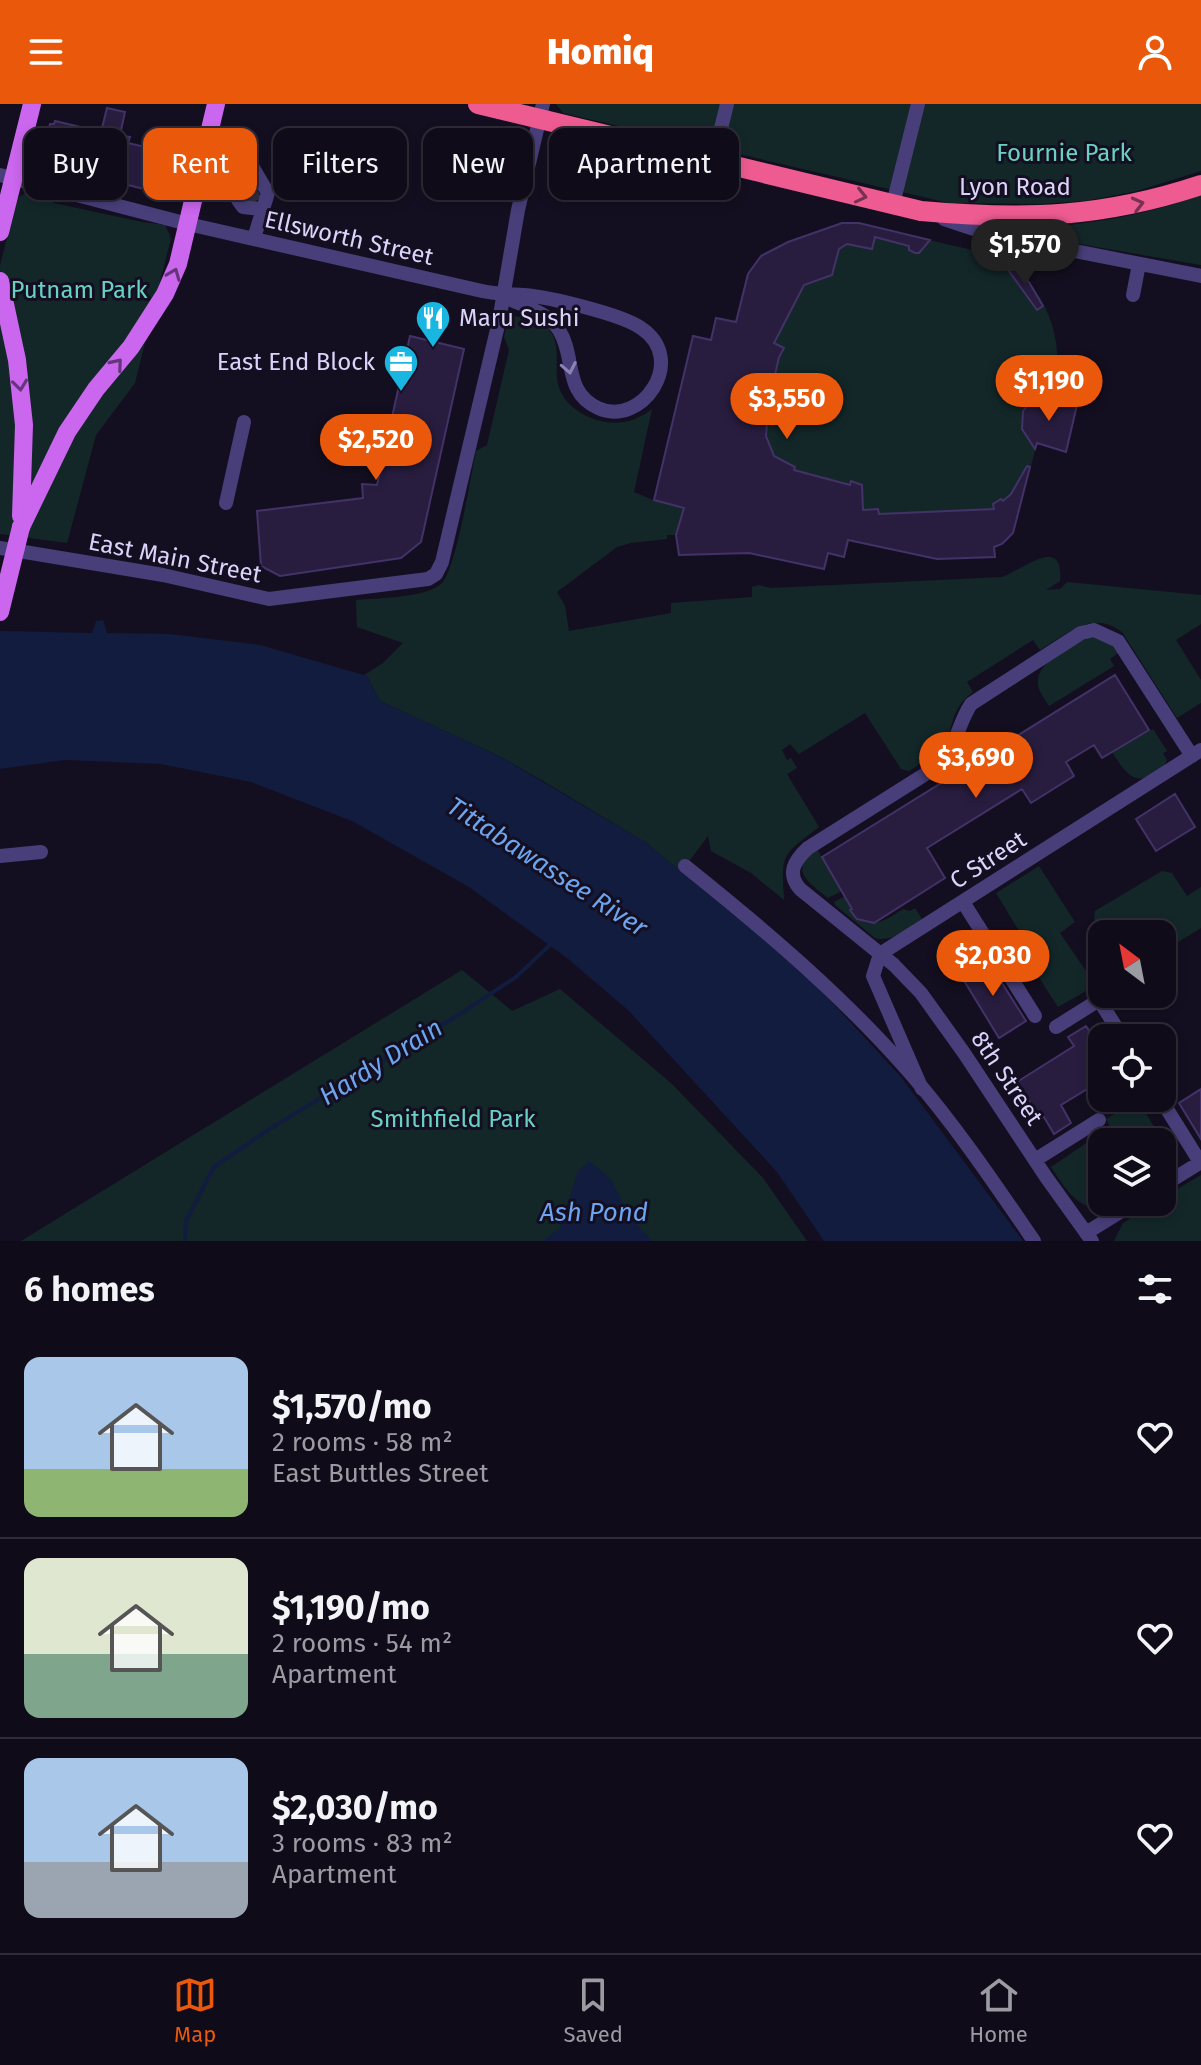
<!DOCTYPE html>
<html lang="en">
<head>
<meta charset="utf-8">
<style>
	body { margin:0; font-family:"Fira Sans",sans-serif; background:#1d1925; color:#f1f3f6; height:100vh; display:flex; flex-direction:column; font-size:30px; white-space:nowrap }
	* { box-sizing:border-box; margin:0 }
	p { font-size:26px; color:#9b9ba2 }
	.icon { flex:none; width:44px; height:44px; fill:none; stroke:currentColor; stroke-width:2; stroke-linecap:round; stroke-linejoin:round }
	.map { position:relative; height:1137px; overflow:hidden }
	.sheet { display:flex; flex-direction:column; background:#0f0b18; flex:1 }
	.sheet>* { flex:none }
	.top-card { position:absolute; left:24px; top:24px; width:800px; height:72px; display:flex; gap:16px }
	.needle { width:52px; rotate:328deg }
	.tools { position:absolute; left:1088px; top:816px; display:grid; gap:16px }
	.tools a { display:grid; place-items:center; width:88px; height:88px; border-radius:16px; background:#0f0b18; box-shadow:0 4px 12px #0003,0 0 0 2px #2f2b37; font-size:40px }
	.price { position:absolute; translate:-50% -68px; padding:0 18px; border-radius:28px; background:#ea580c; color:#fff; font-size:26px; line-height:52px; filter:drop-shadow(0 2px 4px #0008) }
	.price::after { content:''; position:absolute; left:50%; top:48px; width:24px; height:18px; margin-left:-12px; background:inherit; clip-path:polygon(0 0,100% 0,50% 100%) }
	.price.current { background:#222; color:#fff }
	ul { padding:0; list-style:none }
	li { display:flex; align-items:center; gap:24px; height:200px; padding:0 24px }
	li+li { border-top:2px solid #2f2b37 }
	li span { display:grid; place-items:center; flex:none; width:224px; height:160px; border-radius:16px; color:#555 }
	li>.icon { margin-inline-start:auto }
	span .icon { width:96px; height:96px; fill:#fffc; stroke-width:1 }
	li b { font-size:34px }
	h2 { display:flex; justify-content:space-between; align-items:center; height:96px; padding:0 24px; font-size:34px }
	.chip { padding:0 28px; border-radius:16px; background:#0f0b18; box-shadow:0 4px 12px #0003,0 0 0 2px #2f2b37; font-size:28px; line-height:72px }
	.chip.current { background:#ea580c; color:#fff }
	header { display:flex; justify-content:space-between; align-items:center; height:104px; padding:0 24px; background:#ea580c; color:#fff; font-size:36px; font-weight:800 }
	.menu { display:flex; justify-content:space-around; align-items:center; height:112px; border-top:2px solid #2f2b37; background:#0f0b18; font-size:22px; color:#9b9ba2 }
	.menu a { display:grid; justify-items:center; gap:4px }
	.menu .current { color:#ea580c }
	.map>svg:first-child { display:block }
</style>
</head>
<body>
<header><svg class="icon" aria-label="menu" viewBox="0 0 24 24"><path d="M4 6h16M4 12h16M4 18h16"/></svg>Homiq<svg class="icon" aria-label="person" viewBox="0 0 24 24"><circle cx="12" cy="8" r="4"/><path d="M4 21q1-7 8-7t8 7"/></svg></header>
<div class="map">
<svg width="1201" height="1137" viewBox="0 0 1201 1137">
	<rect width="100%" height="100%" fill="#140f20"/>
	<!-- green -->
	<path fill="#132729" d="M556 0H1201V67L1137 87 1085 97 1038 100 949 99 563 9Z
		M26 89 45 93 54 99 142 118 165 121 171 134 135 279 96 331 67 439 0 430V162L17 94Z
		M1201 91V161L1021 130 1019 127 1022 124C1083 122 1144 112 1201 91Z
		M842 119H859C891 127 922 134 954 142 972 146 991 149 1006 159 1038 177 1059 222 1057 258 1056 270 1052 283 1049 294L1077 301 1066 348 1037 339 1013 429 1008 436 995 443V453L937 455 849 437 844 453 828 449 824 465 740 447 739 449 679 451 676 431H667V435L631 439 617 443 557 488 565 502 569 527 671 509V499L752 493V483L759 481 771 484 1002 473C1024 465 1064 430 1060 477L1046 486 1060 485 1067 478 1201 491V520L1176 536 1201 576V599L1177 614 1122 528C1092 505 1067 530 1040 546L1033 536 967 578 973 588C944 609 957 633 936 654L933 652 909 667 901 665 865 609 799 650 790 640 782 646 787 656 791 654 797 664 787 670 819 723C782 752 781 748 784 796L751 769 711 747 708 732 681 768 645 738 543 677 499 652 380 597 367 572 364 571 383 559 403 539 357 523 356 496C378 494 424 494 441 480 456 467 471 371 476 347L487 341 509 246 504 233 509 212C521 213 536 213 545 221 562 236 555 256 557 275 560 299 583 314 605 318 622 321 638 316 652 305L634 388 653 396 693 232 711 236 716 214 736 218 748 170 761 152Z
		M1090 533C1104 534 1111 538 1118 549L1110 555 1114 562 1049 602C1046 597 1041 590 1039 585 1030 559 1073 542 1090 533Z
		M1153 625 1167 647 1163 649 1167 656C1164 664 1160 666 1153 670 1133 684 1122 663 1112 648Z
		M817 745 842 787 828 794C809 779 787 765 817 745Z
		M1039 762 1075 818 1060 829 1101 889 1095 891 1086 887 1058 903 1029 858 1027 840 996 789Z
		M1162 767 1172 769 1187 792 1201 783V824L1170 843 1153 816 1128 830H1104L1094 816 1095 807Z
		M845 792 852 805 850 807C869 827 884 818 903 805L910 807 915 804 922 815C908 824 892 839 875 834L835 801 834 798Z
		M462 866 512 907 560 885 672 980 763 1074 807 1137H21Z
		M1138 996 1175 1058 1162 1068V1038H1102V1098H1113C1083 1116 1065 1084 1051 1063L1110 1023 1106 1015Z
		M1201 1071V1137H1114L1123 1119 1156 1098H1162V1094Z"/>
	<!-- water -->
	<path fill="#111c3e" d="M103 516 107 529 170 530 260 541 367 572 380 597 499 652 645 738 804 868 901 973 1023 1137H824L777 1068 629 907 567 854 469 783 352 717 251 678 161 660 65 656 0 665V527L92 529 96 517Z
		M589 1057 611 1075 630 1114 653 1137H543L560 1124 578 1067Z"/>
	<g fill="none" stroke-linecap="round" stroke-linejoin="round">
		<!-- stream -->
		<path stroke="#111c3e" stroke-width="4" d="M185 1137 186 1117 214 1063 271 1024 460 910 516 873 551 840"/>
	</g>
	<!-- building -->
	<path fill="#281d3f" stroke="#433268" stroke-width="2" d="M107 4 125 8 120 31 130 33 128 39 179 51 171 82H167L166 84 146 79 144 85 84 70 85 65 48 56 49 52 42 50 50 20H54L55 17 101 28Z
		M842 119H859L930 136 919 149H915L909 146V142L875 133 872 145 847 140 839 145 832 171 804 181 774 239 784 244 779 253 764 319H767L766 332 774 352 795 363 794 366 850 381 851 377 862 381 863 406 878 405 879 410 994 405 993 400 1001 395 1003 397 1011 390 1027 362 1030 363 1013 429 1002 440 994 443 995 453 937 455 848 436 844 453 828 449 824 465 749 449 679 451 676 431 684 404 654 396 693 232 711 236 716 214 736 218 748 170 761 152 788 138Z
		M1010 159 1029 178 1043 202 1037 206 1006 163Z
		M410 232 464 245 421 438 401 454 280 472 261 462 257 407 363 394 362 380 377 381Z
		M1045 294 1077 301 1066 348 1037 339 1035 345 1022 325 1023 307 1027 302Z
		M1115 571 1149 626 1102 654 1094 641 1066 658 1074 672 1031 699 1022 685 927 744 945 774 874 819 857 815 850 806 852 805 822 753Z
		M1175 690 1195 723 1156 747 1136 715Z
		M986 854 1026 917 999 934 960 870Z
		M1086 922 1102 947V976L1061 1001 1071 1019 1054 1030 1044 1013 1040 1015 1017 978 1074 942 1068 933Z
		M1201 985V1035L1179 999Z"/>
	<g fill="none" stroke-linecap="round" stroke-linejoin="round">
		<!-- minor-tunnel -->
		<path stroke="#322c41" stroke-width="14" stroke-dasharray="14 7" stroke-linecap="butt" d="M238 67 256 98"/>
		<!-- minor -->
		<path stroke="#483f7a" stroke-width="14" d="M713 57 727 0
			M202 59 227 64 247 54 268 89 254 134
			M227 64 225 74 231 84
			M0 71 188 120 482 187C496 190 509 190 524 191 549 193 621 210 641 224 689 256 641 324 598 304 563 288 576 253 559 226 547 207 522 202 503 192
			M238 96 243 103 260 105
			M893 100 918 0
			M944 115 989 130 1201 172
			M1133 191 1139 160
			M226 399 244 318
			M0 444 163 471 269 495 428 475 436 470 442 458 499 217 518 106 543 0
			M0 752 41 748
			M685 762C765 826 843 892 910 969 956 1022 995 1080 1034 1137
			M963 798 1035 912
			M1056 923 1099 896 1123 934
			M922 985 873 872 880 850 1201 646
			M1160 994 1200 1058
			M1035 1056 1099 1016
			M1162 1082 1201 1058
			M1086 1129 1136 1098
			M1092 1137 1046 1073 964 949 921 889 894 861 800 785C786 769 795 756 808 744L935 664C957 646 956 623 971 600L1081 529 1094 526 1118 537 1192 652"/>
		<!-- major -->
		<path stroke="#cb66ee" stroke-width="18" d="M0 128 32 0
			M0 177 17 256 24 321 21 412
			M21 423 67 328 96 285 131 243 165 190 178 160 216 0"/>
		<!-- highway -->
		<path stroke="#ed5b91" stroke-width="20" d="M478 0 921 107C1024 116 1102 114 1201 81"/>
		<!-- major-bridge -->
		<path stroke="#cb66ee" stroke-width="18" d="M0 508 21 423"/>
	</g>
	<!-- one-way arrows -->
	<defs><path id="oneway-chevron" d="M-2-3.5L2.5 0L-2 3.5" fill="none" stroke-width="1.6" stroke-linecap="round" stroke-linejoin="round" transform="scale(2)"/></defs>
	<g stroke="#763153">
		<use href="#oneway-chevron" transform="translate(861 92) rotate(13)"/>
		<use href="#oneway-chevron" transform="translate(1138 100) rotate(-14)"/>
	</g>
	<g stroke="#66367d">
		<use href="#oneway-chevron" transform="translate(174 170) rotate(-68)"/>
		<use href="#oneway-chevron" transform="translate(117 260) rotate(-50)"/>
		<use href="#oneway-chevron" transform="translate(20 281) rotate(83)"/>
	</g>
	<use stroke="#8b82b4" href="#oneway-chevron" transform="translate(569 264) rotate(79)"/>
	<!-- icons -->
	<defs>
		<g id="restaurant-pin" transform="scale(1.8)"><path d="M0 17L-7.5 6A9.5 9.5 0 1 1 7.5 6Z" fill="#18b6e1" stroke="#140f20"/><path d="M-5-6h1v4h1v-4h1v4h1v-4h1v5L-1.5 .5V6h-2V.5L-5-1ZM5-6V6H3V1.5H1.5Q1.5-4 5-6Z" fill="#fff"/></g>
		<g id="office-pin" transform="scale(1.8)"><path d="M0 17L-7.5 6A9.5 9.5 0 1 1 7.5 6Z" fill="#18b6e1" stroke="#140f20"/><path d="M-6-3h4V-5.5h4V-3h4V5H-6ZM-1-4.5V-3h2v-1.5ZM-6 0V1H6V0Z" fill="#fff"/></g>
	</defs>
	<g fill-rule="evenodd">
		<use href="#restaurant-pin" x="433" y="214"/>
		<use href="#office-pin" x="401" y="258"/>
	</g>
	<g text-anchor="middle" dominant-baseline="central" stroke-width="6" stroke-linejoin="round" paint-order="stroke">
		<!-- park labels -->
		<g font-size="24" fill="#67d2c3" stroke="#140f20">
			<text x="1064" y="49">Fournie Park</text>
			<text x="79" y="186">Putnam Park</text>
			<text x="453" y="1015">Smithfield Park</text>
		</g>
		<!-- street labels -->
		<g font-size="24" fill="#dcd3fa" stroke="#140f20">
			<text x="1015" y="83">Lyon Road</text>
			<text transform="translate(349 134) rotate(13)">Ellsworth Street</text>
			<text transform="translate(175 454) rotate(11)">East Main Street</text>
			<text transform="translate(988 756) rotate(-33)">C Street</text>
			<text transform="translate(1007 974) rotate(56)">8th Street</text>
		</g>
		<!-- poi labels -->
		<g font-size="24" fill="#dcd3fa" stroke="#140f20" text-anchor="start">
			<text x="459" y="214">Maru Sushi</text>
			<text x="375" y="258" text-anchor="end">East End Block</text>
		</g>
		<!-- water labels -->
		<g font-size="26" font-style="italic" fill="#6ca4ef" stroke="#140f20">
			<text transform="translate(547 763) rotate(33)">Tittabawassee River</text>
			<text transform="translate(381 958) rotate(-32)">Hardy Drain</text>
			<text x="594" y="1108">Ash Pond</text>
		</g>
	</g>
</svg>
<div class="tools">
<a><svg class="needle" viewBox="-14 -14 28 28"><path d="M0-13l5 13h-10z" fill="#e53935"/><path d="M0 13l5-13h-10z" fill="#9b9ba2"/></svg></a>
<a><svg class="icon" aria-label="locate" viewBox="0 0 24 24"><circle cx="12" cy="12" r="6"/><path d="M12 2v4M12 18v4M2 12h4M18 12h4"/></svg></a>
<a><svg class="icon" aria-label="layers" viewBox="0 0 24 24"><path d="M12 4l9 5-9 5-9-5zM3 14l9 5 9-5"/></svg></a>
</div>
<b class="price current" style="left:1025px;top:183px">$1,570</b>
<b class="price" style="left:1049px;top:319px">$1,190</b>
<b class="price" style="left:787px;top:337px">$3,550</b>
<b class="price" style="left:376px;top:378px">$2,520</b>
<b class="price" style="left:976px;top:696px">$3,690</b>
<b class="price" style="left:993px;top:894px">$2,030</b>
<div class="top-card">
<a class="chip">Buy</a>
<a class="chip current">Rent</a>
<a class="chip">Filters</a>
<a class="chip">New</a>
<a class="chip">Apartment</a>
</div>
</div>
<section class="sheet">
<h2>6 homes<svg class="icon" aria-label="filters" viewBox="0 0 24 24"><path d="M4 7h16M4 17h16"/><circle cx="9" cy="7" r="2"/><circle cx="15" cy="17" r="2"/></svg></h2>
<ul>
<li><span style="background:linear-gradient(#a9c7e8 70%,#8fb573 0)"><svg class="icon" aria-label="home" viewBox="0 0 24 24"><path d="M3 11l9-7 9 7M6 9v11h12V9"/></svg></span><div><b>$1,570/mo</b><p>2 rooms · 58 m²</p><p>East Buttles Street</p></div><svg class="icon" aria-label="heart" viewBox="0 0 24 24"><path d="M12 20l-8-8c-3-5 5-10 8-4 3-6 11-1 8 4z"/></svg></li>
<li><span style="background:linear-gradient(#dfe7d0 60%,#7fa58c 0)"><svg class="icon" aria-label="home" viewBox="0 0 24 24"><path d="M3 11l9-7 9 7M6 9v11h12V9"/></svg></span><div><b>$1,190/mo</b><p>2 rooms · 54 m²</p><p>Apartment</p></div><svg class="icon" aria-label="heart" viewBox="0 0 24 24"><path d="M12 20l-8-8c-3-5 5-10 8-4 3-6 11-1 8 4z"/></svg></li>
<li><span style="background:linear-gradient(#a9c7e8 65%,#9aa5b1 0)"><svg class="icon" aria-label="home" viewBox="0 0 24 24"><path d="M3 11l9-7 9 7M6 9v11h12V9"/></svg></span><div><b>$2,030/mo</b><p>3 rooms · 83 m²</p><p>Apartment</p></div><svg class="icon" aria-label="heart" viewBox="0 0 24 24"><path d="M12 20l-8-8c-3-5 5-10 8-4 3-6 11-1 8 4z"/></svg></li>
</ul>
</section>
<nav class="menu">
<a class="current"><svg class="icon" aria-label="map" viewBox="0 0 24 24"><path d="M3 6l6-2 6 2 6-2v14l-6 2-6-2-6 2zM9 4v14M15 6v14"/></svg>Map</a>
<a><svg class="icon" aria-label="saved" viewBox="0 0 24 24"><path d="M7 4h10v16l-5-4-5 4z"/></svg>Saved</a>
<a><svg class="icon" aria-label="home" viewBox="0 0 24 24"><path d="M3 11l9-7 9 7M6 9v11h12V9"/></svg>Home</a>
</nav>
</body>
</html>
